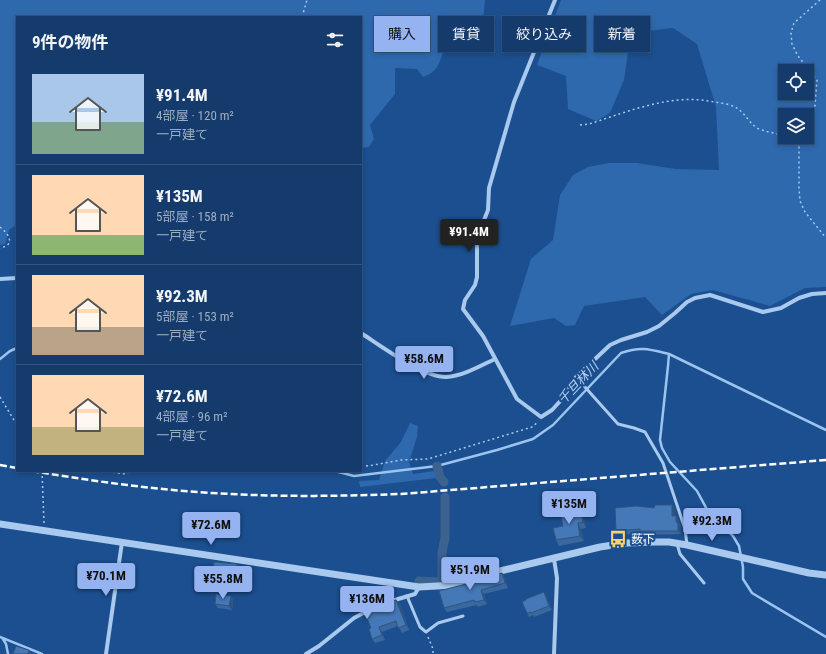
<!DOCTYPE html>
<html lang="ja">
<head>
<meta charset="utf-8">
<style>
	body { margin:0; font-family:"Roboto Condensed","Noto Sans JP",sans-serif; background:#1d4271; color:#f1f3f6; height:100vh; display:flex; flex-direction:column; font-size:15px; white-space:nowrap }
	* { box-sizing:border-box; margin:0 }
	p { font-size:13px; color:#9dadc1 }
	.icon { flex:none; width:22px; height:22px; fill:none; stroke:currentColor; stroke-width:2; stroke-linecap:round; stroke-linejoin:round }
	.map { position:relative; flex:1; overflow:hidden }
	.details { position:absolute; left:16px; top:16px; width:346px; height:456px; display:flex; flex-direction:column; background:#143b6b; border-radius:0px; box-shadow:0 2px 6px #0003,0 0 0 1px #33557e }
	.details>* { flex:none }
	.top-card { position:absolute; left:374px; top:16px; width:380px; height:36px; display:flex; gap:8px }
	.tools { position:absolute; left:778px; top:64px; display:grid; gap:8px }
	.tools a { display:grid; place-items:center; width:36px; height:36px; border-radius:0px; background:#143b6b; box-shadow:0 2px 6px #0003,0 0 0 1px #33557e; font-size:20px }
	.price { position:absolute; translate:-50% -34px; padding:0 9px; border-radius:4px; background:#95b2f1; color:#111; font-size:13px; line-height:26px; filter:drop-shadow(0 1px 2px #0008) }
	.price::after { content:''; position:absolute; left:50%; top:24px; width:12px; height:9px; margin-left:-6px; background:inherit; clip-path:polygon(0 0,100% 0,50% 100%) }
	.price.on { background:#222; color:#fff }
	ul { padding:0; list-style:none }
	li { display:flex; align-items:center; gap:12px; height:100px; padding:0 16px }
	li+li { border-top:1px solid #33557e }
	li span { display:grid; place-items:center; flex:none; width:112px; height:80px; border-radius:0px; color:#555 }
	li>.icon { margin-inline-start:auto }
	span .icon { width:48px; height:48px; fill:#fffc; stroke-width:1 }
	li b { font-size:17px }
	h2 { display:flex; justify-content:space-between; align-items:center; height:48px; padding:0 16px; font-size:17px }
	.chip { padding:0 14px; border-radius:0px; background:#143b6b; box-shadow:0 2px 6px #0003,0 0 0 1px #33557e; font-size:14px; line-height:36px }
	.chip.on { background:#95b2f1; color:#111 }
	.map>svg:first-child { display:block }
</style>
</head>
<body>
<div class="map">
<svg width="826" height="654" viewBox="0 0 826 654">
	<rect width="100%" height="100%" fill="#1b4f8f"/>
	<!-- green -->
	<path fill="#2e69ad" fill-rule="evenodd" d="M0 0H485L482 32 448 28 437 48 443 53C438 66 437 72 423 77L417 69 395 68V94L370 125 374 139 369 147 361 148V17H17V224L9 230 5 244 0 245Z
		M561 0H826V287L805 288 770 306 713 290 691 294 662 315 645 297 584 306 575 325 566 326 554 318 510 326 531 259 553 240 560 195 573 175 588 167 609 163H637L676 169 719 170 716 107 697 44 673 28 647 31 628 52 624 80 610 113 596 121 568 109 566 76 537 65ZM785 71H807V93H785ZM785 115H807V137H785Z
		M410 423 418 426 417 437 409 462 413 474 434 471 436 478 360 487 359 481 379 480 385 461 401 442Z"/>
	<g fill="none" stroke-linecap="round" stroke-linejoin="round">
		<!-- stream -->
		<path stroke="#9cc4f0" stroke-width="2.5" d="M669 354 668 366 660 440 662 448 670 462 697 491 710 515 733 536 739 546 743 567V579L752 593 826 637
			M0 359 10 351 17 348
			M335 471 354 476 437 466 497 450 533 439 553 425 621 353C641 346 649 349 669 354L826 430
			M0 637 42 654
			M3 639 6 644 8 654"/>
		<!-- canal -->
		<path stroke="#3c6290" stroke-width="9" d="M437 466 440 477 444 482
			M419 581 440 582 442 579V552L445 538V497"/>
		<!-- path -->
		<path stroke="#a9c9ee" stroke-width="1.5" stroke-dasharray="2 3" stroke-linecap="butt" d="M302 17 307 0
			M580 125 589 124C630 111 671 93 714 102 721 103 729 104 735 107 745 112 749 124 759 129 764 131 769 132 774 133 783 136 791 140 799 145
			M807 125 815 106 817 80 798 56 792 44 791 33 794 23 820 0
			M802 137 799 145V189L800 201 805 212 826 238
			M0 227C9 234 16 245 0 248
			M0 397 17 425
			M361 465 368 466 401 460 428 459 532 427 538 422
			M42 471 44 523
			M103 471 125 474 131 471
			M428 637 433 649V654"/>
		<!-- service -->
		<path stroke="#a9c9ee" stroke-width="3" d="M576 377 618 424 634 428 645 432 663 463 685 529 687 545
			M677 544 680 554 704 583
			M407 596 420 627 426 632 438 623 463 616"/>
		<!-- minor -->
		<path stroke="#a9c9ee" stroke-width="4" d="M555 0 514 102 489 188 488 210 479 233 477 243V277L475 285 465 300 463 309 483 336 517 399 541 417 552 410 563 398 576 377 610 345 621 340 647 332 659 326 675 313 687 302 695 298 710 295 763 312 781 308 799 298 812 294 826 293
			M0 279 17 278
			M361 333C381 346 423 377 446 377 463 376 480 366 495 359
			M554 559 557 578 554 654
			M106 654 122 542
			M306 654 319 646 354 618 378 605 415 594 419 587"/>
		<!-- tertiary -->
		<path stroke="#a9c9ee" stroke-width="7" d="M0 524 419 587 455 585 496 572 600 547 626 543 655 542H669L687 545 809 573 826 575"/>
		<!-- rail -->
		<path stroke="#fff" stroke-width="2.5" stroke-dasharray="7 3" stroke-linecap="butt" d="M0 465 17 468
			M32 471C98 482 164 491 231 494 288 497 344 496 401 494L826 460"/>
	</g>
	<!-- wall -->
	<path fill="#3a679d" d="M672 505 675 509V516H676L679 520V523L681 526V534L642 535 641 533 618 535 616 531 654 508Z
		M583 513 586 528 581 529 584 541 559 546 556 540Z
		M237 564 239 566 243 567 245 570 243 584 232 582 230 579V575L216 573 213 570Z
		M502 573 505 578 508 588 484 594 487 604 478 607 477 605 447 612 444 608Z
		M546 595 552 610 534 617 533 615 529 617 527 613Z
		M231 596 233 600 232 610 218 608 215 604Z
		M400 604 409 630 402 633 398 626 382 632 385 640 375 643 372 639 371 628Z"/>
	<!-- shaded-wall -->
	<path fill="#305480" d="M672 505 675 509V520L672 516Z
		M580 508 583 513 586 528 583 522Z
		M676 516 679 520V523L681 526V534L678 531 676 522Z
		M578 523 581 529 584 541 580 536Z
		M243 567 245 570 243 584 241 580Z
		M502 573 505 578 508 588 505 583Z
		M481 590 484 594 487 604 484 600Z
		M544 592 546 595 552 610 549 606Z
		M231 596 233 600 232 610 229 606Z
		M396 600 400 604 409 630 406 625Z
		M379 627 382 632 385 640 382 635Z
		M29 650 31 654H28Z"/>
	<!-- building -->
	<path fill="#4478b7" stroke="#305480" d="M655 505H672V516H676V522L678 523V531H640V529L616 531 615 508 636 506 654 508Z
		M580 508 583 522 578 523 580 536 556 540 553 528 563 526 560 512Z
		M214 562 237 564V566L243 567 241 580 230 579 231 572 213 570Z
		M502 573 505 583 481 590 484 600 475 602 474 600 444 608 439 591 470 583 469 581Z
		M544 592 549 606 531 613V612L527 613 522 602 526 600V599Z
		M216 594 231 596 229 606 215 604Z
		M396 600 406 625 398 628 396 621 379 627 382 635 372 639 369 629 371 628 365 614 368 612V610Z
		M16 646 29 650 28 654H13Z"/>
	<!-- icons -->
	<defs>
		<g id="bus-bare" transform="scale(1.38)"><path d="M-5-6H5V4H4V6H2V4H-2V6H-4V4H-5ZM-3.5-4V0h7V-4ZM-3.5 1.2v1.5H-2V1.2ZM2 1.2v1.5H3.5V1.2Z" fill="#ffd166" stroke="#1b4f8f" stroke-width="2.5" paint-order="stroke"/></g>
	</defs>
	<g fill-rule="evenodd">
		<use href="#bus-bare" x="618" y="539"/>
	</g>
	<g text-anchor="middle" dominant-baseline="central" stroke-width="4" stroke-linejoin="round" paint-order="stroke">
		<!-- poi labels -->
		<g font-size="12" fill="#fff" stroke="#1b4f8f" text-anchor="start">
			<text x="631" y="539">薮下</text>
		</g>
		<!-- water labels -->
		<g font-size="13" font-style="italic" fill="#b5d3f5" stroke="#1b4f8f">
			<text transform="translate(578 383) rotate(-47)">千旦林川</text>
		</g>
	</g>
</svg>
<div class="tools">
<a><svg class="icon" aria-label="locate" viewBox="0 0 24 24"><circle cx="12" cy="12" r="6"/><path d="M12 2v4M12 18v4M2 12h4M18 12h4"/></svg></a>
<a><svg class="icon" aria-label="layers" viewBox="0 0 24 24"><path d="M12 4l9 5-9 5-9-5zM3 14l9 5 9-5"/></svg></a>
</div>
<b class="price on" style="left:469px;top:253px">¥91.4M</b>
<b class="price" style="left:424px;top:380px">¥58.6M</b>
<b class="price" style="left:569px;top:525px">¥135M</b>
<b class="price" style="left:712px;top:542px">¥92.3M</b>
<b class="price" style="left:211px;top:546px">¥72.6M</b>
<b class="price" style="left:470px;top:591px">¥51.9M</b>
<b class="price" style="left:106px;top:597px">¥70.1M</b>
<b class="price" style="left:223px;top:600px">¥55.8M</b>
<b class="price" style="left:367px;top:620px">¥136M</b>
<div class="top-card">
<a class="chip on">購入</a>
<a class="chip">賃貸</a>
<a class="chip">絞り込み</a>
<a class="chip">新着</a>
</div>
<section class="details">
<h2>9件の物件<svg class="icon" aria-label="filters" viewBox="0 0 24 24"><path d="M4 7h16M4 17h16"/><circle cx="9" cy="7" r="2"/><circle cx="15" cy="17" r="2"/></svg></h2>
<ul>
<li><span style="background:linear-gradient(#a9c7e8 60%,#7fa58c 0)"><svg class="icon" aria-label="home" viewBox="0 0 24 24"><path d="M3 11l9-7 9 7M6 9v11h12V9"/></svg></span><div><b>¥91.4M</b><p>4部屋 · 120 m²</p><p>一戸建て</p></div></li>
<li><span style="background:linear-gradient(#ffd9b3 75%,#8fb573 0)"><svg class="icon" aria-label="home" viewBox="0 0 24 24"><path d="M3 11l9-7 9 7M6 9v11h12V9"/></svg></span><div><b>¥135M</b><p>5部屋 · 158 m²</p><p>一戸建て</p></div></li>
<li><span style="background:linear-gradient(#ffd9b3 65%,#b9a48a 0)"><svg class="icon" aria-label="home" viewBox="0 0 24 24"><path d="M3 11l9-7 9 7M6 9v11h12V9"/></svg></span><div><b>¥92.3M</b><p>5部屋 · 153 m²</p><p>一戸建て</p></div></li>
<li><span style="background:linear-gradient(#ffd9b3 65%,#c2b280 0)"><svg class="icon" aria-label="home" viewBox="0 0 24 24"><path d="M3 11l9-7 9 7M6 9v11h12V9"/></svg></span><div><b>¥72.6M</b><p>4部屋 · 96 m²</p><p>一戸建て</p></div></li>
</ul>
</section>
</div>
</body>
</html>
